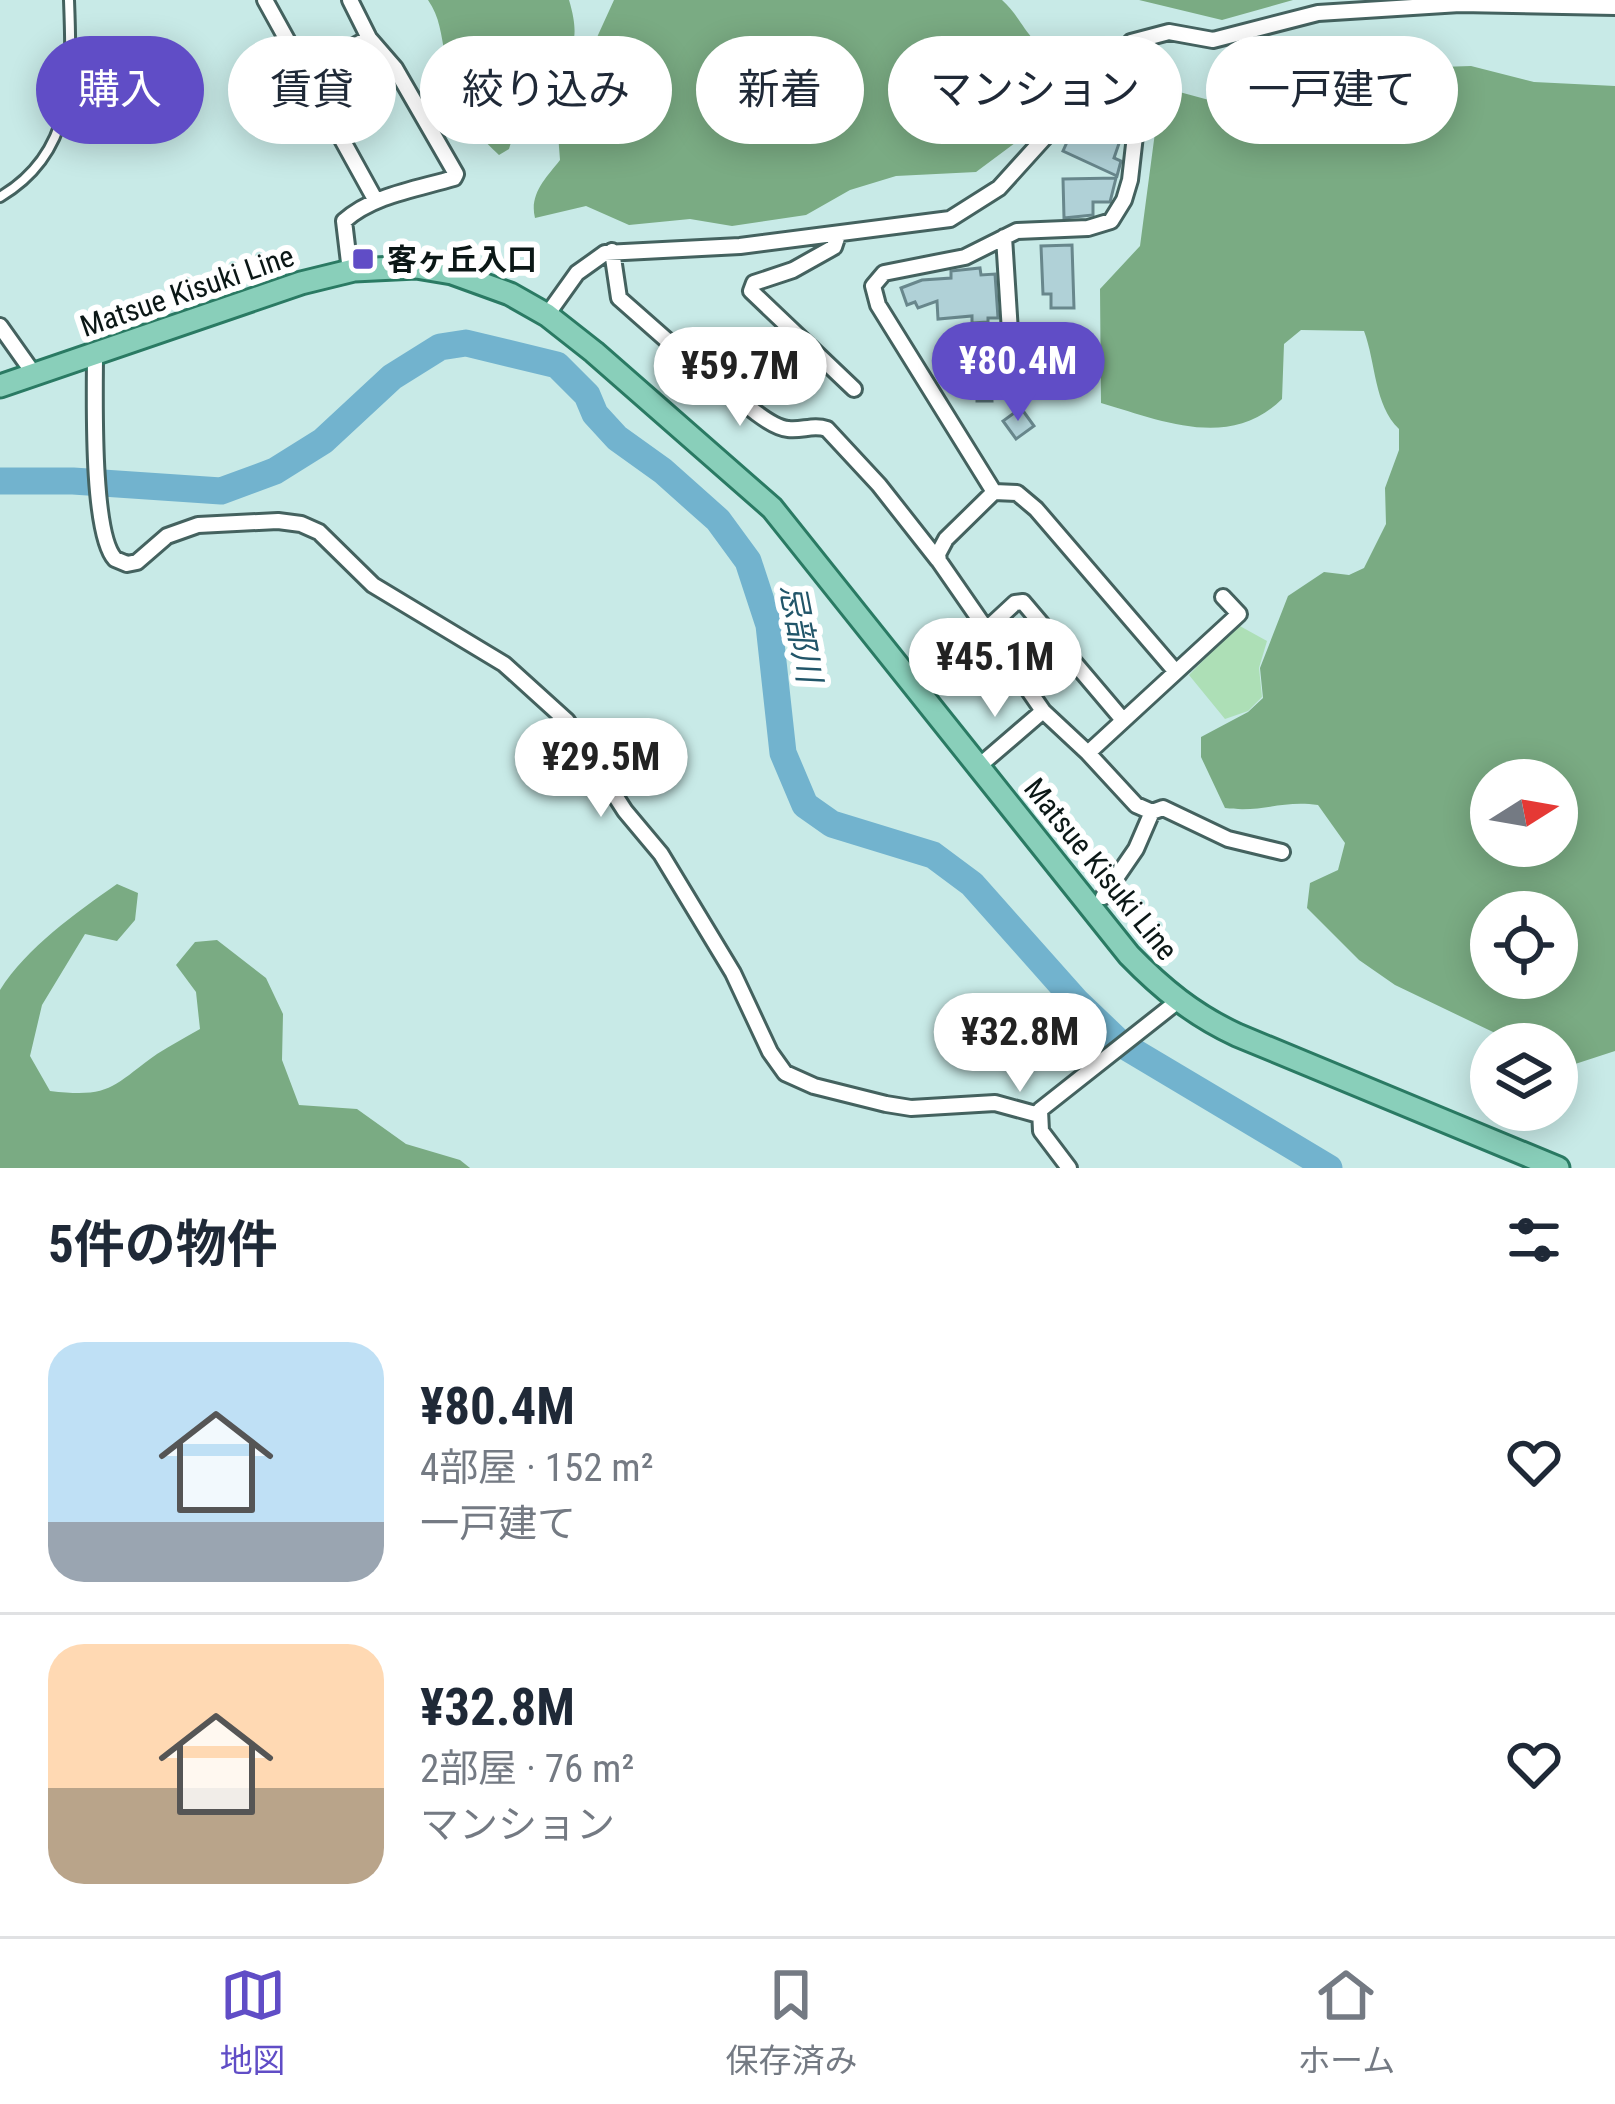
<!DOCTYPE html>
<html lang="ja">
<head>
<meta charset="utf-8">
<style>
	body { margin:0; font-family:"Roboto Condensed","Noto Sans JP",sans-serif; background:#f2f2f3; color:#1f2937; height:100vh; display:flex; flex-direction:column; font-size:45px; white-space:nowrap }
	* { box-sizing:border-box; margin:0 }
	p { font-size:39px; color:#747a83 }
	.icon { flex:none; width:66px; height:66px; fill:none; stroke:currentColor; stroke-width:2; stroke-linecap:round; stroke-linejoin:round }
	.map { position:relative; height:1168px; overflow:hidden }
	.sheet { display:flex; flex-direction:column; background:#fff; flex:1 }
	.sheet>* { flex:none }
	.banner { position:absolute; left:36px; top:36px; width:1545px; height:108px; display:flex; gap:24px }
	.needle { width:78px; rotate:79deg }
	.tools { position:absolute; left:1470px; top:759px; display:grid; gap:24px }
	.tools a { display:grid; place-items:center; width:108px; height:108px; border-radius:50%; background:#fff; box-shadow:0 6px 30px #0003; font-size:60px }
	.price { position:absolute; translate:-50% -102px; padding:0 27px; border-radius:42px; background:#fff; color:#222; font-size:39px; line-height:78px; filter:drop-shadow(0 3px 6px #0008) }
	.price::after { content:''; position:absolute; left:50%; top:72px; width:36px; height:27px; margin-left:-18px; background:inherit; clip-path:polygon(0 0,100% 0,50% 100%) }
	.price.on { background:#604dc6; color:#fff }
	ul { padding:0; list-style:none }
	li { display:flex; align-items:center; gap:36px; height:300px; padding:0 48px }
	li+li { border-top:3px solid #e0e1e3 }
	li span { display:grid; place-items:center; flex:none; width:336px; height:240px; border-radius:36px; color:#555 }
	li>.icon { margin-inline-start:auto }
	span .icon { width:144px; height:144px; fill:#fffc; stroke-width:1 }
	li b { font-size:51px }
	h2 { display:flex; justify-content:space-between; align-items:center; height:144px; padding:0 48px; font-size:51px }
	.chip { padding:0 42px; border-radius:54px; background:#fff; box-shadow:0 6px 30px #0003; font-size:42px; line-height:108px }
	.chip.on { background:#604dc6; color:#fff }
	.tabs { display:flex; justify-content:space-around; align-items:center; height:168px; border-top:3px solid #e0e1e3; background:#fff; font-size:33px; color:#747a83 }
	.tabs a { display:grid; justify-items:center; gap:6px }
	.tabs .on { color:#604dc6 }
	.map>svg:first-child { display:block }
</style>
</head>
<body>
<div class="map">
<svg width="1615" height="1168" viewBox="0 0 1615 1168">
	<rect width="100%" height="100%" fill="#c8eae7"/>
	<!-- green -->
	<path fill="#addfb6" d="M1238 625 1267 641 1259 668 1262 697 1248 711 1225 719 1189 675Z"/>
	<!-- forest -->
	<path fill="#7aab83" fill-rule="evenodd" d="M428 0H569C581 40 573 51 551 83 540 100 536 109 518 119L509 149 499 155C466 124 453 100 445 55 441 35 440 17 428 0Z
		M614 0H1002C1022 17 1031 50 1057 53 1070 55 1084 53 1097 53L1095 60 1076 76 1067 97 1034 129 976 172 896 176 850 190 806 215 732 226 690 219 629 225 586 206 535 218C529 194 546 178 560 160L558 134 590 79 588 57Z
		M1139 0H1293L1222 20Z
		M1471 66 1534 82 1615 86V1051L1569 1066 1557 1061V1044H1518L1395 985 1359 960 1307 908 1310 883 1338 870 1345 843 1318 805C1281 800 1262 813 1225 808L1201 757V737L1248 712 1263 698 1260 668 1288 596 1324 572 1349 575 1364 568 1386 524 1385 488 1399 450V429C1374 405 1376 363 1364 331L1301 330 1284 344 1282 399C1230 451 1160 420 1101 403L1100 289 1140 246 1161 87 1268 116 1348 70ZM1491 780H1557V846H1491ZM1491 912H1557V978H1491Z
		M117 884 138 893 135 920 117 941 85 934 42 1005 30 1056 50 1091C111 1098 111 1087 157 1054 171 1045 186 1037 200 1029L196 992 176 965 195 942 217 940 266 978 283 1014 282 1060 299 1105 357 1109 406 1144 460 1160 470 1168H0V990C27 947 76 913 117 884Z"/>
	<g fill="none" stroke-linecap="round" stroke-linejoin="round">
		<!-- river -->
		<path stroke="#72b3ce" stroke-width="27" d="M0 481H73L221 491 275 471 323 441 392 377 440 347 466 343 557 365 587 395 595 414 617 438 663 471 718 520 748 561 769 625 783 753 805 805 832 824 933 855 972 884 1076 1001 1121 1044 1329 1168"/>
	</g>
	<!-- building -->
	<path fill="#b0d1d7" stroke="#68878c" stroke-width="3" d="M1106 91 1121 96 1123 106 1116 126 1124 129 1114 158 1121 161 1117 176 1063 151 1078 118 1094 126Z
		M1116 178 1110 202H1093V215L1064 218 1063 179Z
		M1072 245 1074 308H1051V294H1043L1041 246Z
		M980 268 981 275 995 274 998 318H988V322L972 323V316L938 319 937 301 918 308 915 302 907 305 901 288 922 280 951 278V271Z
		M1080 329 1083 382 1071 383 1070 372 1054 373 1052 330Z
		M996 359 997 373 991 374 992 401H977V380L964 381 963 360Z
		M1021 408 1034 426 1016 439 1003 421Z"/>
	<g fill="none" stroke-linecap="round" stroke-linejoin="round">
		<!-- service casing -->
		<g stroke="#44625f" stroke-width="14">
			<path id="service" d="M0 197C75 153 72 77 69 0"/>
		</g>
		<!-- minor casing -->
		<g stroke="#44625f" stroke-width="20">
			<path id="minor" d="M265 0 376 201
				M350 0 369 38 395 68 456 174 454 178C417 189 373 195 344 221L350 271
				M305 73 369 38
				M838 235 834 247 793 270 754 283 751 291 854 389
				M1004 237 1014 395
				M612 251 619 298 695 365 706 370C725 385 765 427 788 429 802 431 813 424 827 429L879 485 938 560
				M547 315 577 273 605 253 740 246 950 219 999 188 1131 42 1169 32 1213 40 1318 13 1460 4 1615 7
				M0 326 34 374
				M95 354C95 394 91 533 115 559L127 564 137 562 167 536 198 525 278 521 301 524 319 532 373 585 504 664 567 721 625 811 661 854 733 973 770 1052 785 1073 814 1086 886 1104 911 1108 995 1103 1039 1115
				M994 492 878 305 873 286 884 273 965 257 1017 231 1088 228 1111 221 1124 200 1130 180 1137 118 1131 89 1106 70
				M988 628 1015 603 1023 602 1123 720
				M1176 672 1036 509 1017 493 994 492 946 539 938 554 939 561 1043 711 1088 753 1239 614 1223 597
				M1088 753 1136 805 1152 812 1163 808 1228 839 1282 852
				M979 766 1043 711
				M1103 897 1136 849 1152 812
				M1069 1168 1041 1131 1040 1110 1178 1001"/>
		</g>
		<!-- primary casing -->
		<g stroke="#2a7a63" stroke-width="27">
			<path id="primary" d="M0 386 301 283 354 270 416 267 452 273 510 294 547 315 594 352 772 508 1129 955C1162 989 1194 1015 1237 1035L1558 1168"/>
		</g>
		<!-- service -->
		<use href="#service" stroke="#fff" stroke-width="8"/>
		<!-- minor -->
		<use href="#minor" stroke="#fff" stroke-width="14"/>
		<!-- primary -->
		<use href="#primary" stroke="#89cfba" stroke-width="21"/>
	</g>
	<!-- markers -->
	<rect fill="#604dc6" stroke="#fff" stroke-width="4.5" x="351" y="247" width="24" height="24" rx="6"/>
	<g text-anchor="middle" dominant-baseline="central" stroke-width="12" stroke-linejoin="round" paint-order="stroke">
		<!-- poi labels -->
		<g font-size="30" font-weight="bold" fill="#0b1716" stroke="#fff" text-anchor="start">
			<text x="387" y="259">客ヶ丘入口</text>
		</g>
		<!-- street labels -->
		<g font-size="30" fill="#0b1716" stroke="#fff">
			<text transform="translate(187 291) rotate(-19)">Matsue Kisuki Line</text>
			<text transform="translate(1101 869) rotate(51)">Matsue Kisuki Line</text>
		</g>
		<!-- water labels -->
		<g font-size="33" font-style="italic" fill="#215569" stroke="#fff">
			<text transform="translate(801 633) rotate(79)">忌部川</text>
		</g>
	</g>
</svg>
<div class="tools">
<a><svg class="needle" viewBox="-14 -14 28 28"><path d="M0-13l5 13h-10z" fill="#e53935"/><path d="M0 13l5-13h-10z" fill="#747a83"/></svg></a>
<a><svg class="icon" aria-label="locate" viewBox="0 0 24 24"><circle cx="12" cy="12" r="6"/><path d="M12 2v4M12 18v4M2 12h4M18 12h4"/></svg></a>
<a><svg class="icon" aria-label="layers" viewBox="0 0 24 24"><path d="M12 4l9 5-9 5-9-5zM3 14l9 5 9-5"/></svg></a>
</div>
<b class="price on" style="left:1018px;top:424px">¥80.4M</b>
<b class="price" style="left:740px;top:429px">¥59.7M</b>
<b class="price" style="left:995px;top:720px">¥45.1M</b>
<b class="price" style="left:601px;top:820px">¥29.5M</b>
<b class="price" style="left:1020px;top:1095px">¥32.8M</b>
<div class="banner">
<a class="chip on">購入</a>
<a class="chip">賃貸</a>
<a class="chip">絞り込み</a>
<a class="chip">新着</a>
<a class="chip">マンション</a>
<a class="chip">一戸建て</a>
</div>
</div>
<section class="sheet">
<h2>5件の物件<svg class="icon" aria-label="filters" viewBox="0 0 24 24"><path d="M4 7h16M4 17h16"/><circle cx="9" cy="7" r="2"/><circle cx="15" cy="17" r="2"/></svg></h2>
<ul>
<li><span style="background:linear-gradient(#bfe0f5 75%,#9aa5b1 0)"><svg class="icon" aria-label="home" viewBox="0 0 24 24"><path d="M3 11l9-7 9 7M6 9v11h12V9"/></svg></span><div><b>¥80.4M</b><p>4部屋 · 152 m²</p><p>一戸建て</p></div><svg class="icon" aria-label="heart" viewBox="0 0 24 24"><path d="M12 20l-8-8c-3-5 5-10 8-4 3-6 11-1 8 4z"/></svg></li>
<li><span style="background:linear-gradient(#ffd9b3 60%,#b9a48a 0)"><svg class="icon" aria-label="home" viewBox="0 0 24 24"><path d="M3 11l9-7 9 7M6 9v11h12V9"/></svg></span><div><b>¥32.8M</b><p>2部屋 · 76 m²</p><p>マンション</p></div><svg class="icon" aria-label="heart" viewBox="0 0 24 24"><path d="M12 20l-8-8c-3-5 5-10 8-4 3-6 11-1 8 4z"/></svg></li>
</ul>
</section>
<nav class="tabs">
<a class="on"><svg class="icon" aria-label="map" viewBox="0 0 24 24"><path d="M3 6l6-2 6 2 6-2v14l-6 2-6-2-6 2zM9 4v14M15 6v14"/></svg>地図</a>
<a><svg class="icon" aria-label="saved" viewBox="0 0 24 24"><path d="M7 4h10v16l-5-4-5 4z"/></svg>保存済み</a>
<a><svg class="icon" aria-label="home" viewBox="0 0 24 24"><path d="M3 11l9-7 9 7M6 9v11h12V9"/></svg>ホーム</a>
</nav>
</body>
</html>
